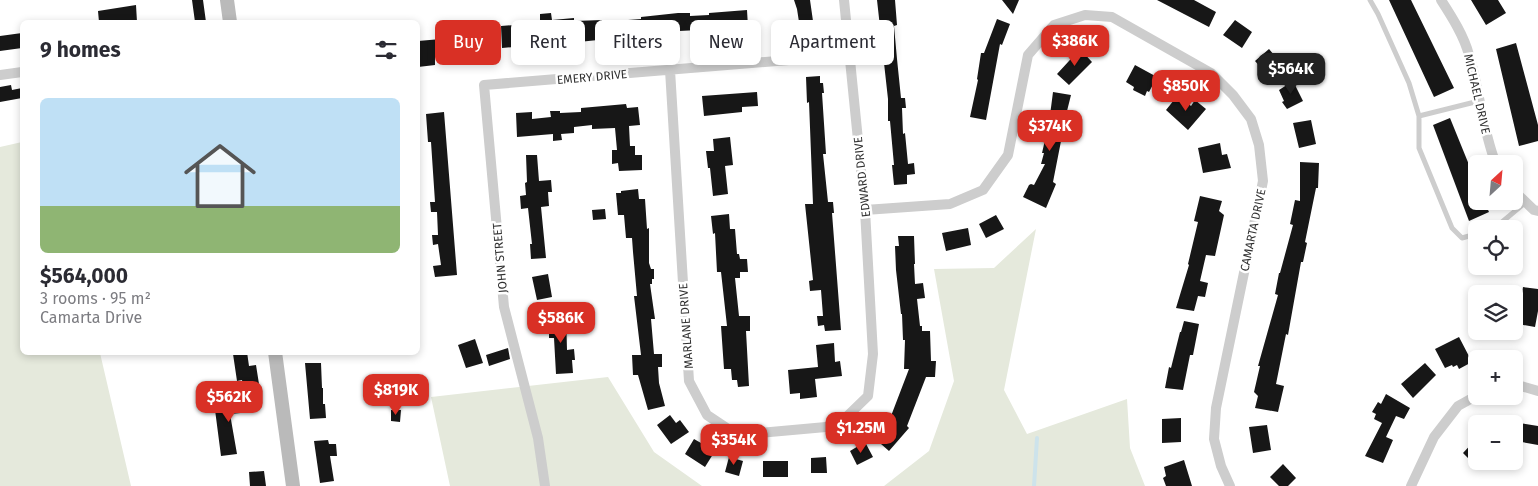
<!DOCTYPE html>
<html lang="en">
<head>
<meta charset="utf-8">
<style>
	body { margin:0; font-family:"Fira Sans",sans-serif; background:#f2f2f3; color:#2b2b33; height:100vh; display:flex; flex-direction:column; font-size:19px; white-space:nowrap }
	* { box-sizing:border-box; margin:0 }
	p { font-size:16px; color:#7c7c81 }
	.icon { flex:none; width:28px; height:28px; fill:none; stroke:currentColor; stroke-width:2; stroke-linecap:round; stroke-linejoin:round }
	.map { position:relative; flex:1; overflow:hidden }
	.sheet { position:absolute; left:20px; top:20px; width:400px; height:335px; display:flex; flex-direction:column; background:#fff; border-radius:8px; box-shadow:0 2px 8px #0003 }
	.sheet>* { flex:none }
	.banner { position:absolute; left:435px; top:20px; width:475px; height:45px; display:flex; gap:10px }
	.needle { width:32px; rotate:26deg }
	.fabs { position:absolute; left:1468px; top:155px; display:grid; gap:10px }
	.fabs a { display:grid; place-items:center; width:55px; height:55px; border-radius:8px; background:#fff; box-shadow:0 2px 8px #0003; font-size:25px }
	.price { position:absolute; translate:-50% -42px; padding:0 11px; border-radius:10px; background:#d93025; color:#fff; font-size:16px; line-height:32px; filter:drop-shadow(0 1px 2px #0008) }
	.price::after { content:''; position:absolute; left:50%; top:30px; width:15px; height:11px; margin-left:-8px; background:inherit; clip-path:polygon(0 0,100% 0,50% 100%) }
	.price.active { background:#222; color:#fff }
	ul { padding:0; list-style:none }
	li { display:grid; align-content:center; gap:10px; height:265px; padding:0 20px }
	li span { display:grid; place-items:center; height:155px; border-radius:8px; color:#555 }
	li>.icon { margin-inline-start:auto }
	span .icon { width:90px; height:90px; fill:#fffc; stroke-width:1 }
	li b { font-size:21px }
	h2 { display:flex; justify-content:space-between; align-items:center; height:60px; padding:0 20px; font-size:21px }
	.pill { padding:0 18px; border-radius:8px; background:#fff; box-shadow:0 2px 8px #0003; font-size:18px; line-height:45px }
	.pill.active { background:#d93025; color:#fff }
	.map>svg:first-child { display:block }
</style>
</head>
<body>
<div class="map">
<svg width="1538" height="486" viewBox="0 0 1538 486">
	<rect width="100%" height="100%" fill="#fff"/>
	<!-- green -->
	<path fill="#e5e9dc" d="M22 142V352L100 353 131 486H0V147Z
		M1036 229 1004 390 1027 434 1127 399 1130 448 1145 486H884L929 451 954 381 934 269 994 268Z
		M608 377 654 452 702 486H450L431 397Z"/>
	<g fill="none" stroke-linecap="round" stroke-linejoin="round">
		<!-- stream -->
		<path stroke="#cde3eb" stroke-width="4" d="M1034 486 1037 438"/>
	</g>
	<!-- building -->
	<path fill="#171717" d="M192 0H203L206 22H195Z
		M794 0H810L813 21 818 20 820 32 801 35 797 9Z
		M877 0H895L897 25 894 26 897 59 901 98H905L906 108H902L903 134 905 133 908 164 914 163 915 174 907 175V184L894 185 892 165H894L890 121H888V99Z
		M1002 0H1019L1013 14Z
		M1157 0H1194L1216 12 1209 27Z
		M1389 0H1411L1454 88 1434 97Z
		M1471 0H1498L1506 13 1486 25Z
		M136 5 137 22H99L98 11Z
		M747 10 748 27H741V30L699 33V30L679 31 680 34 598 39V40L569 43H540V45L502 48 501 26 529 24V21L540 20V14L551 13 552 20 574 18V21L602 20V22L641 19V17L678 13H690V16L709 15V13Z
		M997 19 1010 24 1002 45 1000 44 986 120 970 117 978 80 977 79 981 53H984Z
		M1235 20 1252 32 1242 48 1223 35Z
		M22 33V48L0 51V36Z
		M441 39 442 56 435 57V65L418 67V41Z
		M1516 43 1538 125V141L1519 146 1496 49Z
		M1080 49 1092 62 1069 85 1057 74Z
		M1269 49 1282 64 1269 77 1255 61Z
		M1135 65 1157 77 1149 92 1147 91 1145 96 1133 90 1134 87 1126 82Z
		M820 76V83H823L824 93H822L826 154H823L828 202H833L834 213H832L841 330 825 331 824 325 818 326 817 316H823L821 290 810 291 809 281 813 280 805 204H813L809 102 807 103 806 77Z
		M1293 81 1303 101 1287 109 1282 102 1284 101 1279 90Z
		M11 85 12 90 22 88V98L0 102V87Z
		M757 92 758 106 742 107V112L704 116 702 96Z
		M1053 92 1071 95 1061 135 1062 136 1053 182 1056 184 1046 208 1023 197 1029 185 1031 184 1034 185 1045 164H1041L1044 153H1042L1049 123Z
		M1178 95 1191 106 1195 100 1206 109 1188 130 1166 110Z
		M626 104 627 108 638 107 640 125 629 126 630 146H635V155H642V170L619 171 618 163 612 164V150H617L615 128 592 129V125L574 127V133L561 134 562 140 553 141V134L517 137 516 113 532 112V119L551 117 550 111H560V113L581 112V108Z
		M444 112 457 275 435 277 433 266 441 265 438 244 433 245 432 235H438L437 212H431L430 202H435L431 142H428L426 114Z
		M1450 118 1476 182V201H1484L1489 212 1469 221 1433 125Z
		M1311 120 1316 144 1299 148 1293 123Z
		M730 137 733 165 725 166 728 194 713 196 710 168H708L706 151H714L713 139Z
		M1220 143 1222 155 1227 154 1231 168 1203 173 1198 148Z
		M526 155H537L539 181 551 180 552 192H548L549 206 541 207 546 258 531 259 530 244H532L528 208 521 209 520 196 526 195 525 183 527 182Z
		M1300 162 1319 163 1318 188H1316L1305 242 1307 243 1303 262H1301L1288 335 1286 334 1276 384 1284 386 1278 412 1255 408 1258 396 1254 392 1260 366H1258L1278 295 1275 294 1279 273H1280L1293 225 1290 224 1295 200 1300 201Z
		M638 189 639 199H645L647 229 649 228V263L651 269H654V279H652V284H650L655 319H651L654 354H662V367H658L659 383 665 406 648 410 638 375H633L632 355H641L634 296H637L633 252 632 238H626L624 215H618L616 193H621V191Z
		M1200 196 1222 201 1219 211 1224 215 1215 256 1206 255 1200 281 1208 283 1205 297 1198 296 1194 311 1176 308 1189 265 1188 264 1198 222 1194 221Z
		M605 209 606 219 593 220 592 210Z
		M729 214 730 229H735L737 254H739L740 259H747L748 272H740V278H735L739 316H750V331H746L749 386 738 387 737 380H732L731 369H724L721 326H727L721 272H717L715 233 713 234 711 216Z
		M996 215 1004 229 986 238 979 224Z
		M968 228 971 245 946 251 942 233Z
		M898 236H914L915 264H914L915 284 923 283 925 298 917 299 920 326H922V331H930L931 361H936L935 377H926L907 426 909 428 889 451 873 437 891 416 909 369H904L905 340H903L902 314H901L896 270 895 246H899Z
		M548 274 552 297 537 300 532 277Z
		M1523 287 1538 289V311L1535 327 1518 324Z
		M549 314H566L567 350 574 349 575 360H572L573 373 556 374 554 338H549Z
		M1184 321 1199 324 1193 355H1190L1183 390 1165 388 1169 367 1171 368 1180 332H1181Z
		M1459 337 1472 362 1459 369 1457 365 1453 367 1452 365 1445 368 1435 349Z
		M475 339 483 363 466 368 458 345Z
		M834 343 835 362 840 361 842 376 815 379 817 397 800 399V393L790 394 788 370 818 367 816 345Z
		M508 348 510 359 489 366 486 355Z
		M247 352 249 366 256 365 259 384 243 386 242 380 237 381 233 354Z
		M305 363H321L322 388H323V404H325L326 418 310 419Z
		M1425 363 1436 375 1413 398 1401 384Z
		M1386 394 1410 408 1404 419 1396 416 1386 437 1393 440 1383 463 1365 456 1382 423 1374 419 1376 414 1372 412 1378 402 1381 404Z
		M249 399 251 412 230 414 237 454 221 456 214 402Z
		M391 410H401L400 422 391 421Z
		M670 415 676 423 680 420 689 432 671 444 657 425Z
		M1181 418V442L1162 443V419Z
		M1519 423 1538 426V445L1516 441Z
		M1267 425 1271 450 1253 453 1249 427Z
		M694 439 715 451 705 467 685 454Z
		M1476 439V466L1463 453Z
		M328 440 329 444H336L337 456H330L334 481 320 483 314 441Z
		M865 442 873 457 857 465 850 451Z
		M729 457 743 461 739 476 725 472Z
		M826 457 827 473H811V458Z
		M1184 460 1192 486H1166L1163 478 1166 476 1164 467Z
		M763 461H788V477H763Z
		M1283 464 1296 478 1288 486H1279L1270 477Z
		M264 471 266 486H250L249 472Z"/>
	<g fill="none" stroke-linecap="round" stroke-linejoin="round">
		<!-- lane -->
		<path stroke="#cdcdcd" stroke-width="5" d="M1370 0 1378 14 1409 83 1419 116V148L1452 228 1462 238 1476 234
			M1419 116 1479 101
			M1488 229 1502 222 1526 202"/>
		<!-- street -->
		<path stroke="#cdcdcd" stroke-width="10" d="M1441 0C1452 17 1464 36 1469 55 1480 91 1482 129 1496 164
			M670 70 689 381 707 415 737 435 837 426 868 396 873 354 865 210 844 0
			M0 75 22 72
			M1514 191 1534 210 1538 211
			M865 210 950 204 983 190 1008 155 1028 55 1054 25 1085 15 1112 17 1211 73 1233 95 1251 119 1259 145 1263 181 1216 408 1214 439 1221 466 1230 486
			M1514 386H1521L1538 391
			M545 486 538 438 504 307 484 85 849 55
			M1411 486 1434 437 1458 406 1476 396"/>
		<!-- secondary -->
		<path stroke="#bababa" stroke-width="14" d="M227 0 230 22
			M275 352 293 486"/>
	</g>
	<g text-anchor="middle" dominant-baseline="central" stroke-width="5" stroke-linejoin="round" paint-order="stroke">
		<!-- street labels -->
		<g font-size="12" fill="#303030" stroke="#fff">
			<text transform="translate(592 77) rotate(-5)">EMERY DRIVE</text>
			<text transform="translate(1477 94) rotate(77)">MICHAEL DRIVE</text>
			<text transform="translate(862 177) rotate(-96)">EDWARD DRIVE</text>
			<text transform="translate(1253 230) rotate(-78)">CAMARTA DRIVE</text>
			<text transform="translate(500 258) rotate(-95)">JOHN STREET</text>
			<text transform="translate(686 326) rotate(-94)">MARLANE DRIVE</text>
		</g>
	</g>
</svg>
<div class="fabs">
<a><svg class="needle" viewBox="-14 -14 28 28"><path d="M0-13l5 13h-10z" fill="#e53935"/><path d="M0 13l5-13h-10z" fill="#7c7c81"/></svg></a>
<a><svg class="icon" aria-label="locate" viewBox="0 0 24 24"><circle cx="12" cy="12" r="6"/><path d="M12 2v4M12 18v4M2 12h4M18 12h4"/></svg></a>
<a><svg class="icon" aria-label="layers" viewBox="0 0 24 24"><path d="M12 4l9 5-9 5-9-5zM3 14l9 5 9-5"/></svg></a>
<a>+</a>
<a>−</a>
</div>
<b class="price" style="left:1075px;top:67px">$386K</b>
<b class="price active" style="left:1291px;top:95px">$564K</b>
<b class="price" style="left:1186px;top:112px">$850K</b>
<b class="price" style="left:1050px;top:152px">$374K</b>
<b class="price" style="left:561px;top:344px">$586K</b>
<b class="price" style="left:396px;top:416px">$819K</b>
<b class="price" style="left:229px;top:423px">$562K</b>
<b class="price" style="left:861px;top:454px">$1.25M</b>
<b class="price" style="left:734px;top:466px">$354K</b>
<div class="banner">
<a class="pill active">Buy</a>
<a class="pill">Rent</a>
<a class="pill">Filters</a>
<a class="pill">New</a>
<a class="pill">Apartment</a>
</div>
<section class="sheet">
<h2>9 homes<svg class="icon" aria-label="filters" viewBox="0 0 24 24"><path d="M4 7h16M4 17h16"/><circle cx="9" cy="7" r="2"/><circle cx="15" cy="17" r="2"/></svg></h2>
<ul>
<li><span style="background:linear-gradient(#bfe0f5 70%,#8fb573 0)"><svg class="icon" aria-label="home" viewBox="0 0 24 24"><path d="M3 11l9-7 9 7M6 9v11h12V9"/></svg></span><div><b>$564,000</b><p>3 rooms · 95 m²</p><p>Camarta Drive</p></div></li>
</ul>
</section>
</div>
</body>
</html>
